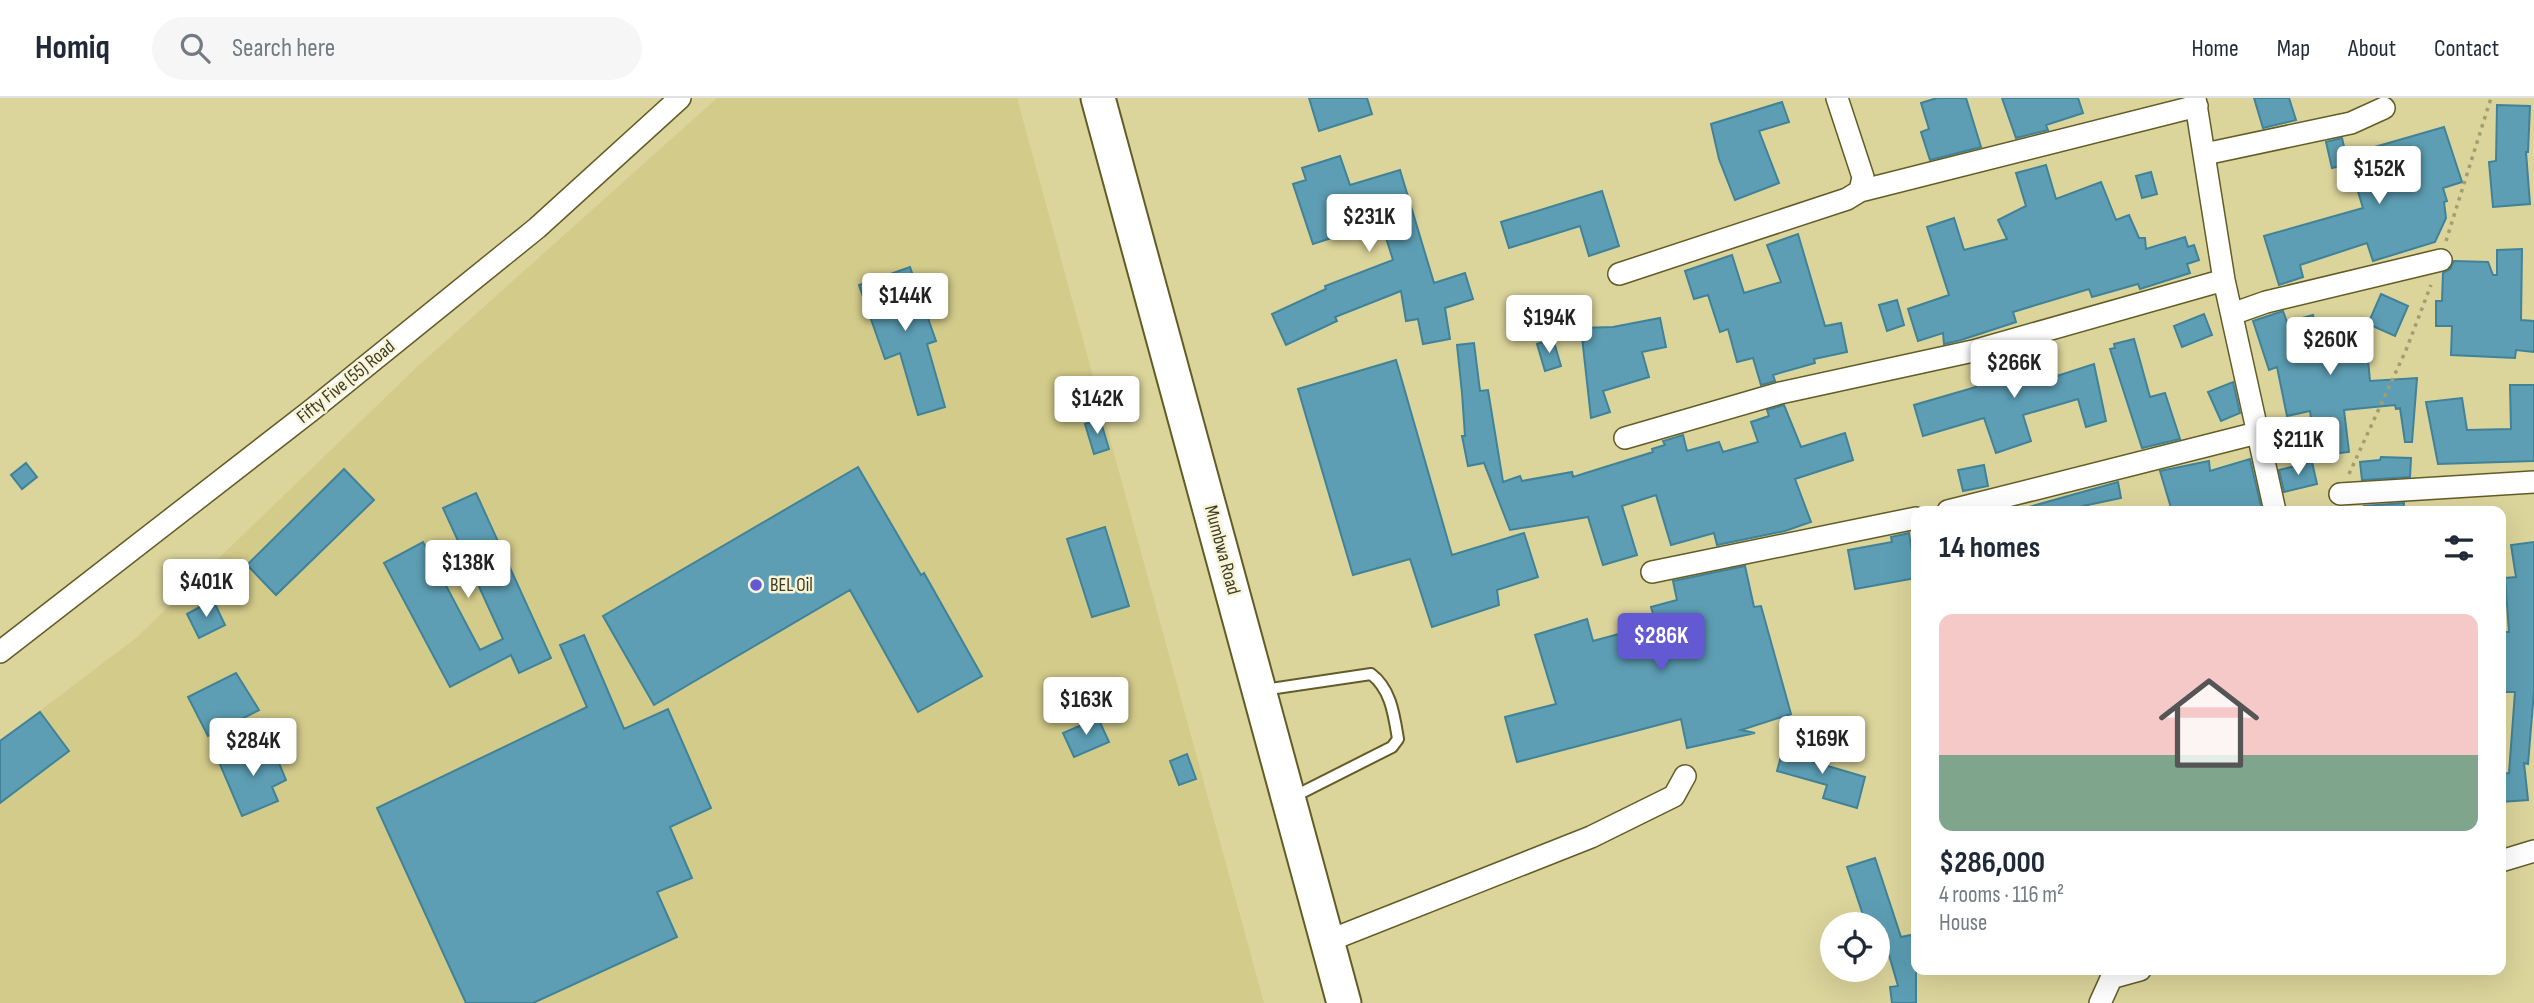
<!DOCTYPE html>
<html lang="en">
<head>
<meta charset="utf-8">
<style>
	body { margin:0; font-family:"Sofia Sans Condensed",sans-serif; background:#f6f6f7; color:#1f2937; height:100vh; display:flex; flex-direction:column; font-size:26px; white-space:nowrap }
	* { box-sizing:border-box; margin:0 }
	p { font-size:23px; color:#747a83 }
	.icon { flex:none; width:38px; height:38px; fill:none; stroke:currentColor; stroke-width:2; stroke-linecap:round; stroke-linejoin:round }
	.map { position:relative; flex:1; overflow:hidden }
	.side { position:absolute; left:1911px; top:408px; width:595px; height:469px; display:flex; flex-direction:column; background:#fff; border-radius:14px; box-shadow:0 7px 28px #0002 }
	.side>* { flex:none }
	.controls { position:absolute; left:1820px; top:814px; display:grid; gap:14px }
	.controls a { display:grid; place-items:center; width:70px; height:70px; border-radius:50%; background:#fff; box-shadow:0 7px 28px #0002; font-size:35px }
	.price { position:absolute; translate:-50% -60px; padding:0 16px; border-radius:7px; background:#fff; color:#222; font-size:23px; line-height:46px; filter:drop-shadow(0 2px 4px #0008) }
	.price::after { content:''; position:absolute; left:50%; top:42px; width:21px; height:16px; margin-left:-10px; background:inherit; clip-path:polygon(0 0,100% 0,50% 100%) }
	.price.selected { background:#635ad3; color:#fff }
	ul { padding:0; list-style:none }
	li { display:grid; align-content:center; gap:14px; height:371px; padding:0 28px }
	li span { display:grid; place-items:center; height:217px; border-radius:14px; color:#555 }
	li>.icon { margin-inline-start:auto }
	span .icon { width:126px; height:126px; fill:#fffc; stroke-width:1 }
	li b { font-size:30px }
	h2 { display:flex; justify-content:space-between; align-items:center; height:84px; padding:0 28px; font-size:30px }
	header { display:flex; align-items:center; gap:42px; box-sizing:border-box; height:98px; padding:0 35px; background:#fff; border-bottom:2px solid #e0e1e3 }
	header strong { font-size:33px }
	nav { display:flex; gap:38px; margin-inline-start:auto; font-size:24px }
	.search { width:490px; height:63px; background:#f6f6f7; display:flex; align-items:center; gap:18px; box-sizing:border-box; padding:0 24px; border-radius:38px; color:#747a83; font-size:26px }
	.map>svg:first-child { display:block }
</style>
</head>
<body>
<header>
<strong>Homiq</strong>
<div class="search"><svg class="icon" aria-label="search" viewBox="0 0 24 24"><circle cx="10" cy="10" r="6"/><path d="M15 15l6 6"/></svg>Search here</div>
<nav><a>Home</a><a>Map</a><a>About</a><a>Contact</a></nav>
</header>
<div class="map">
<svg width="2534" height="905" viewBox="0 0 2534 905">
	<rect width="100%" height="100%" fill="#dbd49b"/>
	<!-- built -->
	<path fill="#d3cb8a" d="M717 0H1017L1264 905H0V643L136 540 418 268Z"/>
	<!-- building -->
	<path fill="#5d9eb4" stroke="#408297" stroke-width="2" d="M1309 0H1367L1372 16 1319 33Z
		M1937 0H1966L1981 49 1930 62 1921 34 1929 31 1921 5Z
		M2002 0H2078L2083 15 2046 27 2048 32 2016 40Z
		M2254 0H2289L2296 22 2263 30Z
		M1782 4 1789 24 1759 33 1779 85 1735 102 1719 61 1711 26Z
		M2497 7 2530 8 2528 54H2526L2530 106 2493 109 2489 64 2496 63Z
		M2444 29 2462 84 2443 90 2447 103 2444 104 2446 120 2435 144 2373 163 2367 145 2300 167 2303 179 2279 187 2264 138 2363 110 2347 57Z
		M2342 40 2348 66 2332 70 2326 44Z
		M1340 58 1350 87 1400 72 1434 185 1465 175 1473 201 1445 210 1450 241 1423 246 1418 221 1406 223 1401 193 1335 219 1337 223 1286 247 1272 216 1326 191 1325 188 1393 162 1381 124 1313 146 1293 86 1306 82 1302 70Z
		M2046 67 2056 101 2101 84 2116 122 2129 117 2139 140H2145L2146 151 2185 139 2188 149 2194 147 2199 162 2187 166 2190 175 2140 191 2138 186 2092 199 2089 191 2013 214 2016 224 1961 242 1944 246 1943 235 1918 243 1908 211 1949 197 1927 129 1954 120 1964 152 2007 141 1998 122 2026 108 2016 75Z
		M2151 74 2157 96 2142 100 2136 78Z
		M1602 93 1619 148 1589 158 1580 128 1509 150 1501 124Z
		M1798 136 1825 228 1841 225 1847 254 1814 261 1815 265 1773 277 1775 283 1761 287 1753 260 1737 264 1728 231 1720 234 1708 197 1694 201 1685 173 1732 157 1744 195 1781 184 1767 147Z
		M2522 151 2521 222 2534 223V254L2516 252 2515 260 2451 257 2452 228H2436V203H2442L2443 175 2450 171 2454 163 2488 164 2493 177H2497V152Z
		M910 169 936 243 927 246 945 309 918 317 900 255 885 261 859 187Z
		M2381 196 2408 208 2395 238 2368 226Z
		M1897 202 1904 227 1887 233 1879 207Z
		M2283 213 2287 224 2313 217 2318 235 2362 222 2370 250 2367 251 2370 283 2417 280 2412 344H2405L2400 310 2396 311 2395 307 2344 312 2349 354 2316 358 2310 313 2287 318 2277 269 2269 272 2253 223Z
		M2204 216 2212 237 2182 249 2174 228Z
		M1660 220 1666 249 1642 254 1649 279 1603 293 1610 314 1591 320 1581 230 1613 229Z
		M1553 241 1561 268 1545 273 1537 246Z
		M2134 241 2150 299 2165 295 2180 341 2142 350 2110 251 2115 250 2114 246Z
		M1474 245 1480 293 1488 292 1503 384 1520 378 1522 383 1572 374 1573 379 1653 354 1652 351 1665 347 1663 343 1683 337 1687 353 1719 344 1723 354 1758 344 1751 324 1769 318 1767 312 1784 307 1801 349 1845 335 1853 362 1795 381 1811 424 1785 433 1717 447 1714 435 1671 447 1656 397 1622 408 1637 457 1603 467 1588 419 1510 432 1484 365 1468 368 1462 338H1465L1462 295 1457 247Z
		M2050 253 2057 278 2094 266 2106 323 2086 329 2078 301 2023 317 2031 343 1996 355 1984 320 1923 338 1914 307 1976 289 1973 278Z
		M1396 262 1452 457 1524 435 1538 479 1497 492 1499 507 1432 529 1410 461 1353 477 1298 291Z
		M2233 284 2240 315 2221 323 2208 294Z
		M2510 287H2534V363L2438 366 2426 304 2462 300 2467 332 2511 331Z
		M1100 321 1109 351 1094 356 1085 326Z
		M2381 359 2411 360 2410 379 2362 382 2360 364 2380 362Z
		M2250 361 2262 413H2172L2160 373 2209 363 2210 373Z
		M2312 364 2317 386 2284 394 2279 372Z
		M26 365 37 379 22 391 11 377Z
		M1984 367 1988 388 1963 393 1958 372Z
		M858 369 921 477 924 475 982 578 918 614 850 492 654 607 603 518Z
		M344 371 374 402 276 497 247 467Z
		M2118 384 2121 400 2083 408 2084 413H2030L2029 409Z
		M476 395 551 560 519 575 511 557 450 589 384 465 423 444 480 552 503 541 443 410Z
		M2404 405 2403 413H2365L2364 408Z
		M1105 429 1129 508 1092 519 1067 441Z
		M1909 435 1916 480 1855 491 1848 452 1892 444 1891 439Z
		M2534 444V593L2528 666 2524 665 2528 702 2501 704V676L2509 675 2515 594H2504V534H2509L2505 480 2516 479 2511 447Z
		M1745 468 1754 509 1761 508 1791 616 1741 632 1755 635 1687 650 1681 621 1517 664 1505 619 1556 606 1535 537 1587 521 1593 543 1656 526 1651 509 1677 502 1673 483Z
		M213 502 225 527 199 540 187 516Z
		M584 537 624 631 668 611 711 710 670 729 692 780 657 794 677 839 533 905H466L377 710 587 609 560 547Z
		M236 575 259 612 208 638 188 599Z
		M40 614 69 653 0 705V643Z
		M1098 620 1109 644 1074 659 1063 635Z
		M1785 644 1807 650 1804 661 1865 679 1857 710 1823 700 1827 687 1777 673Z
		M262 645 267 656 274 653 286 682 272 689 278 703 242 718 219 664Z
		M1187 656 1196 681 1179 687 1170 663Z
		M1875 760 1901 839 1911 837 1916 856V905H1892L1890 889 1898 888 1880 826H1866L1847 769Z"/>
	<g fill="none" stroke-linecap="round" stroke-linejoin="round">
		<!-- service casing -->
		<g stroke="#635c26" stroke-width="14">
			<path id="service" d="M1263 592 1371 576C1391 591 1394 617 1398 641L1392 649 1293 699"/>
		</g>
		<!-- minor casing -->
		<g stroke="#635c26" stroke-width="24">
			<path id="minor" d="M2195 0 2224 182 2275 413
				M2205 56 2351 25 2384 10
				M1860 93 2197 8
				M1619 176 1847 101 1860 93 1863 79 1837 0
				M2232 216 2266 204 2441 162
				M1625 340 1780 295 1973 253 2224 182
				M2340 396 2534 384
				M1948 413 2257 335
				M1652 474 1916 420
				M0 554 313 311 537 130 680 0
				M2501 763 2534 753
				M1328 843 1591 739 1674 698 1685 678
				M2111 880 2140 872
				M2100 905 2115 872"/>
		</g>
		<!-- primary casing -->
		<g stroke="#635c26" stroke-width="37">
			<path id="primary" d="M1098 0 1344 905"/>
		</g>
		<!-- path -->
		<path stroke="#a39e71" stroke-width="3.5" stroke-dasharray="3.5 5" stroke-linecap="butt" d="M2446 143 2491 0
			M2349 376 2406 252 2431 187"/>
		<!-- service -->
		<use href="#service" stroke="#fff" stroke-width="10"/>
		<!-- minor -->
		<use href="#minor" stroke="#fff" stroke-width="21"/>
		<!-- primary -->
		<use href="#primary" stroke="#fff" stroke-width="33"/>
	</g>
	<!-- markers -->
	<circle fill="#635ad3" stroke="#f7f4d7" stroke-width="2.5" cx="756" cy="487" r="7"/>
	<g text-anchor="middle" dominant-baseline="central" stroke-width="5" stroke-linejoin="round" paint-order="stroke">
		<!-- street labels -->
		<g font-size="19" fill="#3e3b24" stroke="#f7f4d7">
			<text transform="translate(346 284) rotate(-39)">Fifty Five (55) Road</text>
			<text transform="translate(1222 452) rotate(75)">Mumbwa Road</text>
		</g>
		<!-- poi labels -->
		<g font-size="19" fill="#3e3b24" stroke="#f7f4d7" text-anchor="start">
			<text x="770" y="487">BEL Oil</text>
		</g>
	</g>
</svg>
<div class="controls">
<a><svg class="icon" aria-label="locate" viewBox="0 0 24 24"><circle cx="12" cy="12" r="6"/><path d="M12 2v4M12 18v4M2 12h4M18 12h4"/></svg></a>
</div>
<b class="price" style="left:2379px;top:108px">$152K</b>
<b class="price" style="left:1369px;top:156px">$231K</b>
<b class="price" style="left:905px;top:235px">$144K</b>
<b class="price" style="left:1549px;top:257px">$194K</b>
<b class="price" style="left:2330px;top:279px">$260K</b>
<b class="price" style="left:2014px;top:302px">$266K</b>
<b class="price" style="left:1097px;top:338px">$142K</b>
<b class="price" style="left:2298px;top:379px">$211K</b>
<b class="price" style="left:468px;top:502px">$138K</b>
<b class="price" style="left:206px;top:521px">$401K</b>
<b class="price selected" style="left:1661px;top:575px">$286K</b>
<b class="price" style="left:1086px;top:639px">$163K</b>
<b class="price" style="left:1822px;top:678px">$169K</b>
<b class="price" style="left:253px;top:680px">$284K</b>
<section class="side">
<h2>14 homes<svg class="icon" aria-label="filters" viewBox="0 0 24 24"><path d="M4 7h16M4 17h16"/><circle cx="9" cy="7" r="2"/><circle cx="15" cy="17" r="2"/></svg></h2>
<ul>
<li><span style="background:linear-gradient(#f6c9c9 65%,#7fa58c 0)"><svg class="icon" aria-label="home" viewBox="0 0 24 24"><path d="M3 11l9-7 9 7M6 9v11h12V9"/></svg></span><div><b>$286,000</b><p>4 rooms · 116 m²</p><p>House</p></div></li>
</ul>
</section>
</div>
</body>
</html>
